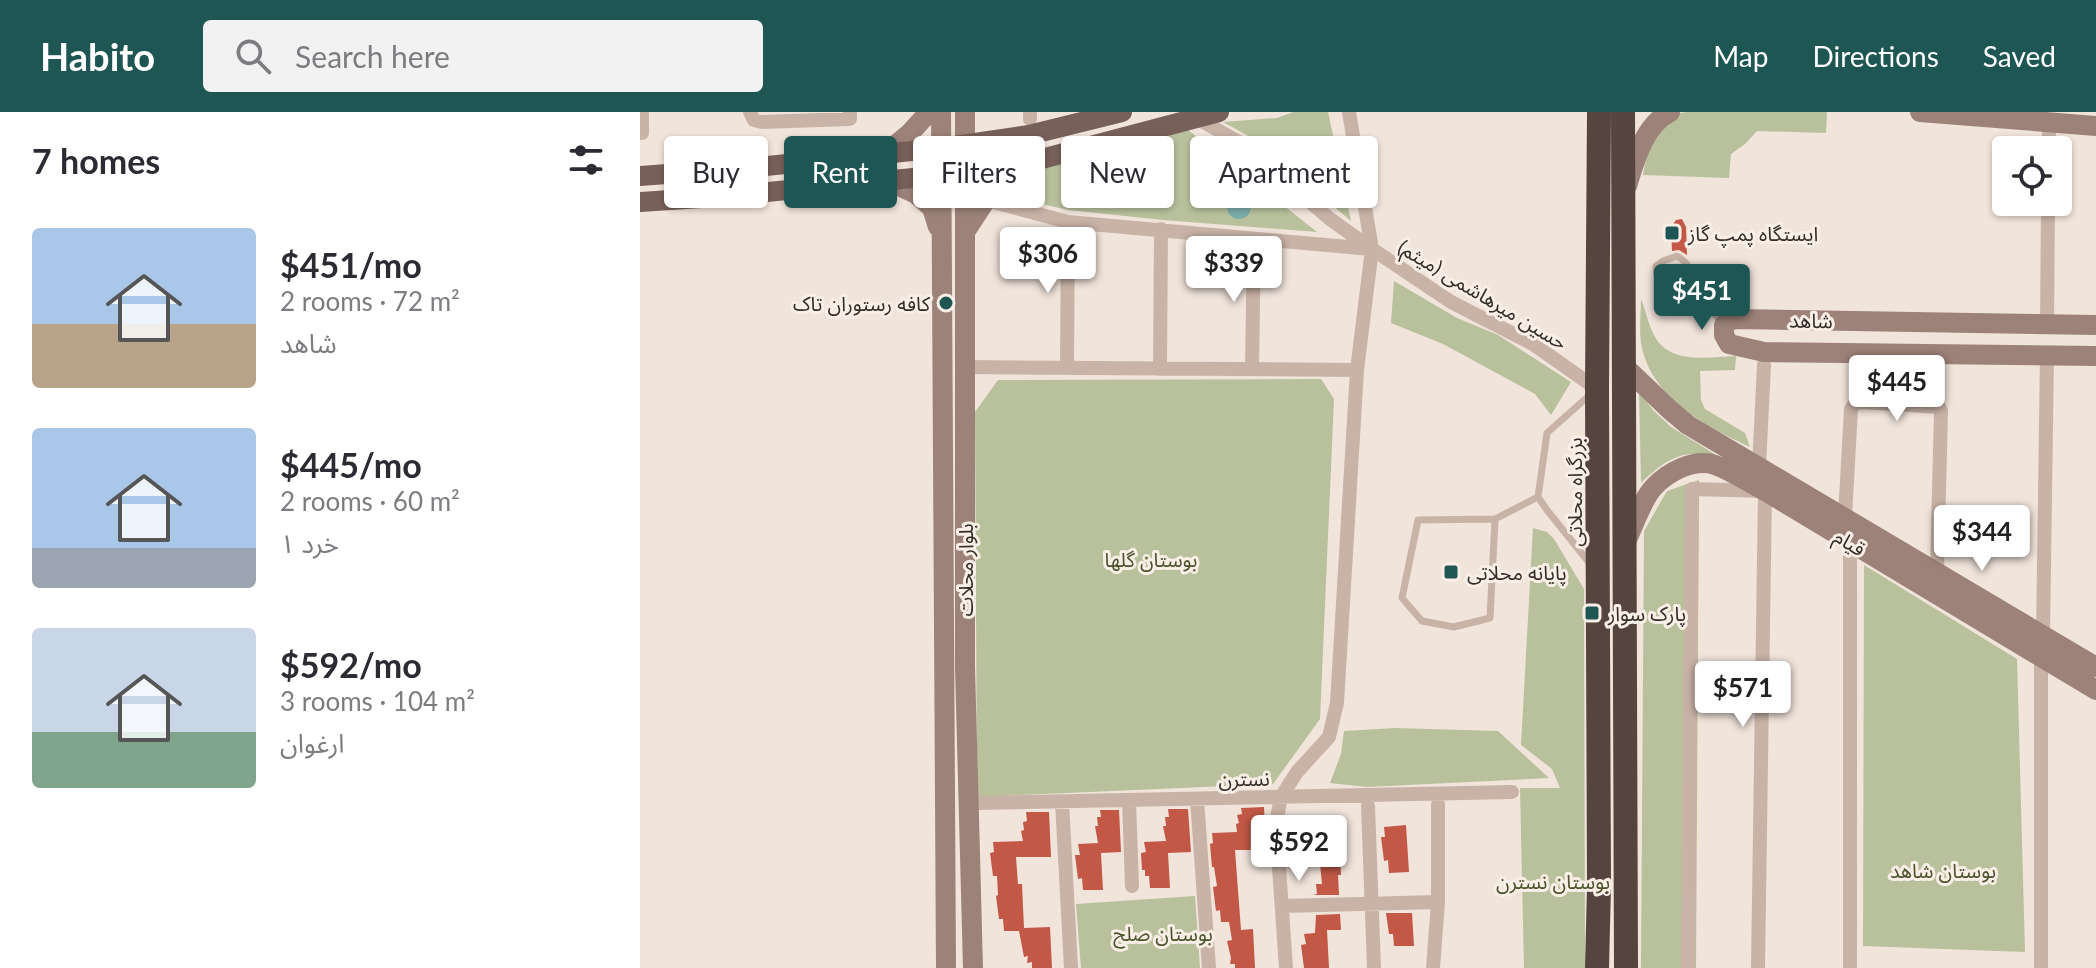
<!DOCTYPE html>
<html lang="en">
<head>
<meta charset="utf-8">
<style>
	body { margin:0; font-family:Lato,"Noto Sans Arabic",sans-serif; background:#f2f2f3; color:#2b2b33; height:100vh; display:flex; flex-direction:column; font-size:30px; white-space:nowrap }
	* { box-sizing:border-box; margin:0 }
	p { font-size:26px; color:#7c7c81 }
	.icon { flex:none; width:44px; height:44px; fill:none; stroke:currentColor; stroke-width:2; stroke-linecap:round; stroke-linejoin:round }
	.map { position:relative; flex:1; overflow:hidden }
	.sheet { display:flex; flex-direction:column; background:#fff; width:640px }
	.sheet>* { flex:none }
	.banner { position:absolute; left:24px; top:24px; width:760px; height:72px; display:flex; gap:16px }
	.buttons { position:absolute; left:1352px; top:24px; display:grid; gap:16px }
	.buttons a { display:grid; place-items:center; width:80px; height:80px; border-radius:8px; background:#fff; box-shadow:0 2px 6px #0004; font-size:40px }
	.price { position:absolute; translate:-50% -68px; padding:0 18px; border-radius:8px; background:#fff; color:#222; font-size:26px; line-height:52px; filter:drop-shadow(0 2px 4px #0008) }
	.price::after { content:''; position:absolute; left:50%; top:48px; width:24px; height:18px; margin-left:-12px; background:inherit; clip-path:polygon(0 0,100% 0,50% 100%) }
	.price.active { background:#1e5654; color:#fff }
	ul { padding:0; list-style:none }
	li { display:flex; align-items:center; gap:24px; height:200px; padding:0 32px }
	li span { display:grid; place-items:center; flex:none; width:224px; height:160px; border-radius:8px; color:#555 }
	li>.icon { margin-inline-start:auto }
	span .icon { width:96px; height:96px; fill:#fffc; stroke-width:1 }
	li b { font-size:34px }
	h2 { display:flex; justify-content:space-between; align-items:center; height:96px; padding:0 32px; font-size:34px }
	.pill { padding:0 28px; border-radius:8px; background:#fff; box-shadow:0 2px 6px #0004; font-size:28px; line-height:72px }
	.pill.active { background:#1e5654; color:#fff }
	header { display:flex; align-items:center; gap:48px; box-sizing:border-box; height:112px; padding:0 40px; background:#1e5654; color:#fff }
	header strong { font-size:38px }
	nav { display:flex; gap:44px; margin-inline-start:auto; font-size:28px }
	.search { width:560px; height:72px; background:#f2f2f3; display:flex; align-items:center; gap:20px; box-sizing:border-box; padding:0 28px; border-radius:8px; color:#7c7c81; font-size:30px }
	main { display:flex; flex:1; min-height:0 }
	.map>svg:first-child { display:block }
</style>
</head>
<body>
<header>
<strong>Habito</strong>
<div class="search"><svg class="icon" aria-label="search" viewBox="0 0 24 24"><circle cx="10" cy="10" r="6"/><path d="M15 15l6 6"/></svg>Search here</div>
<nav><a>Map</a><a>Directions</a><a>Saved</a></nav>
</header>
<main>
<section class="sheet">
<h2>7 homes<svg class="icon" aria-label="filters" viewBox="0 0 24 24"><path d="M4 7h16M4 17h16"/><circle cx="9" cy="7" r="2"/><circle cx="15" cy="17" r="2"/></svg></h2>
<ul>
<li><span style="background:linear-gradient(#a9c7e8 60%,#b9a48a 0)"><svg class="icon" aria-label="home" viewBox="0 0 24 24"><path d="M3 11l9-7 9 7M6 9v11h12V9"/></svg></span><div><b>$451/mo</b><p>2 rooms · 72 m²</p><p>شاهد</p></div></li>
<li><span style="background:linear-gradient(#a9c7e8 75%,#9aa5b1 0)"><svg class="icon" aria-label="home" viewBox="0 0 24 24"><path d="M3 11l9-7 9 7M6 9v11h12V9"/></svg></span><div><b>$445/mo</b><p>2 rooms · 60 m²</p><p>خرد ۱</p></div></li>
<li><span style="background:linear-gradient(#c9d6e8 65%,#7fa58c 0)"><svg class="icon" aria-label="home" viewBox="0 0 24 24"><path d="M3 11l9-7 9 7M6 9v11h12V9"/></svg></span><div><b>$592/mo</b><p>3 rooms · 104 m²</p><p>ارغوان</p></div></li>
</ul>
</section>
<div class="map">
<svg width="1456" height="856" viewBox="0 0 1456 856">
	<rect width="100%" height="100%" fill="#f1e4db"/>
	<!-- green -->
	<path fill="#b8c09c" d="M653 0H688L711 109 612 26 583 10 637 6Z
		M1046 0H1187L1186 21 1117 19 1105 32 1091 42 1089 66 1003 63C1007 40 1018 4 1046 0Z
		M547 17 677 120 523 108 428 98 363 83 401 56Z
		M754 169 817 206 858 223 931 270 911 303 895 282 803 232 751 211Z
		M1001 187C1006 199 1008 212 1014 223 1029 253 1068 245 1096 244L1095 258 1060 259 1061 288 1065 297 1105 321 1110 335C1065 314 1010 285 1001 231 999 217 1001 201 1001 187Z
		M681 267 694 287 680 607 633 672 337 685 335 300 358 268Z
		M999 279 1013 298 1031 315 1081 346C1044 336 1028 345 1001 371Z
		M1059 368 1056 856H1001L1004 419 1027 379Z
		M893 416 907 420 914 427 944 477 945 856H884L880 676H920L912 657 881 633Z
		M1224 453 1377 547 1385 840 1223 834Z
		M755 616 858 619 909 666 727 675 690 671 701 642 704 619Z
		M555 784 560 856H441L436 792Z"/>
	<!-- water -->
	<path fill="#7badaa" d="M587 95a12 12 0 1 1 24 0a12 12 0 1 1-24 0Z"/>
	<!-- building -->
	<path fill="#c35847" d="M1042 107 1046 115 1047 143 1039 138 1032 139 1031 115 1036 108Z
		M624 695 626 738H595L601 818 613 817 615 856H595V852H590L591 846 587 829 592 828 589 810H581L580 798 576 799 573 775 577 774 574 755H572L570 732 573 731 572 721 597 720 596 712 599 711 597 703 602 702 601 696Z
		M528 697H548L551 740 528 741 530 776H510L509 764H505V758H502L501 741 506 740 504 730 526 729 523 714H526L525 705H529Z
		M460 698H479L481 740 461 741 463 778H443L442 766 438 767 435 743H440L438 732 458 731 455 714H458L457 705H461Z
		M386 700H409L411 745H376L378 772H382L384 816 410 815 412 856H392V850L387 851 388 844 384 845 379 819H364L363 807H359L356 784 358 783 357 764H353L350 741 354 740 353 730 383 729 381 719 384 718 383 710 387 709Z
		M766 713 769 760 749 761 748 748 744 749 741 725H745L744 715Z
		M699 716 701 763H698L699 783H673L677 782 676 772H682L680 751 676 752 673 728H678L676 718Z
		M746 801H772L774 834H754L753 822H749Z
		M700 802 701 818H687L689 856H664L661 833 666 832 664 822 675 821 676 803Z"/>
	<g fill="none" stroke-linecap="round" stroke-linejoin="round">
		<!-- lane -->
		<path stroke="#c9b3a7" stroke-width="7" d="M1063 188C1041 186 1016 179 1016 154L1023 149 1037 144C1055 154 1054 175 1065 190 1070 198 1077 205 1083 211
			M855 407 850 506 814 515 782 509 762 486 778 408 855 407 898 385
			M951 453 907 398 898 385 907 321 952 281"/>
		<!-- street -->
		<path stroke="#c9b3a7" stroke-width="14" d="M110 0 114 8 122 10 210 7V0
			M556 6 601 31 690 107 732 137 811 190 893 232 957 277
			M390 7V0
			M0 21H2V0
			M1409 38V11
			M346 88 428 110 731 137
			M1407 213 1408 90
			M326 255 717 258
			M427 256 428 110
			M520 257 521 117
			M612 257 614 127
			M1119 355 1124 253
			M1205 405 1211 297 1215 291 1222 290 1299 295 1301 299 1297 460
			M1403 524 1407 243
			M557 687 569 856
			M489 688 492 774
			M422 690 431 856
			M338 691 872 680
			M728 694 734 856
			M642 794 798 790
			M646 856 636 712 641 685 657 660 689 625 697 591 717 258 732 137 709 0
			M793 856 798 790V692
			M1048 856 1052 377 1125 379 1118 856
			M1210 856V430
			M1401 856V546"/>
		<!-- secondary -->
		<path stroke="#9c8279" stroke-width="20" d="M301 0 306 856
			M325 0V555L333 856
			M1280 0 1456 14
			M245 42 270 21 289 0
			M248 69 276 82 292 96 298 115
			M987 74C995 48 1004 13 1030 0
			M325 120 346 88 364 67 393 50
			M1456 213 1097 207 1088 209 1084 213V223L1089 232 1124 240 1456 244
			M984 254 1030 298 1048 313 1456 555
			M985 432C992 418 1003 386 1013 376 1027 360 1054 346 1075 353 1092 359 1109 371 1125 379L1456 578"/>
		<!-- primary -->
		<path stroke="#776059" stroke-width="20" d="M0 64 107 56 301 36 389 23 482 0
			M0 90 76 85 325 61 394 49 579 0"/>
		<!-- highway -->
		<path stroke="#56443f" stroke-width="24" d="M983 0 986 856
			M957 856 959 774 957 277 959 0"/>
	</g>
	<!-- markers -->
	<g fill="#1e5654" stroke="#f9efe7" stroke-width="3">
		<rect x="1024" y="113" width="16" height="16" rx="4"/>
		<circle cx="306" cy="191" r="8"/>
		<rect x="803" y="452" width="16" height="16" rx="4"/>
		<rect x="944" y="493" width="16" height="16" rx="4"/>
	</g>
	<g text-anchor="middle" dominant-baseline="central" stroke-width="6" stroke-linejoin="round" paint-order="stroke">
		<!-- poi labels -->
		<g font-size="20" fill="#362b28" stroke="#f9efe7" text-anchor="start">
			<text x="1048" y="121">ایستگاه پمپ گاز</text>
			<text x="290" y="191" text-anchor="end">کافه رستوران تاک</text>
			<text x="827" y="460">پایانه محلاتی</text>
			<text x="968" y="501">پارک سوار</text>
		</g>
		<!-- street labels -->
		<g font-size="20" fill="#362b28" stroke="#f9efe7">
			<text transform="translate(843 182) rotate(31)">حسین میرهاشمی (میثم)</text>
			<text transform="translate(1171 208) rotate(1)">شاهد</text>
			<text transform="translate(934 380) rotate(-90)">بزرگراه محلاتی</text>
			<text transform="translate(1210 430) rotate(31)">قیام</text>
			<text transform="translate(325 458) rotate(-90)">بلوار محلات</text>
			<text transform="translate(604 666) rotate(-1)">نسترن</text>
		</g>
		<!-- park labels -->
		<g font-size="20" fill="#49532c" stroke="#f9efe7">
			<text x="511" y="447">بوستان گلها</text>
			<text x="1303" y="758">بوستان شاهد</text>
			<text x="913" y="769">بوستان نسترن</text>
			<text x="523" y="821">بوستان صلح</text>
		</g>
	</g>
</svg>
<div class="buttons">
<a><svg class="icon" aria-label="locate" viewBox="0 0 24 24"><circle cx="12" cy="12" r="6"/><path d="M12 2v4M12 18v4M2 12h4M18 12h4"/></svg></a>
</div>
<b class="price" style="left:408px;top:183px">$306</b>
<b class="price" style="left:594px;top:192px">$339</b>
<b class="price active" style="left:1062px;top:220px">$451</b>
<b class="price" style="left:1257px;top:311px">$445</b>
<b class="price" style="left:1342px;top:461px">$344</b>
<b class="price" style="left:1103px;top:617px">$571</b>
<b class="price" style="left:659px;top:771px">$592</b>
<div class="banner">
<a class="pill">Buy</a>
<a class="pill active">Rent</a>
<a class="pill">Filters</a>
<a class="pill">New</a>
<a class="pill">Apartment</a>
</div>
</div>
</main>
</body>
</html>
